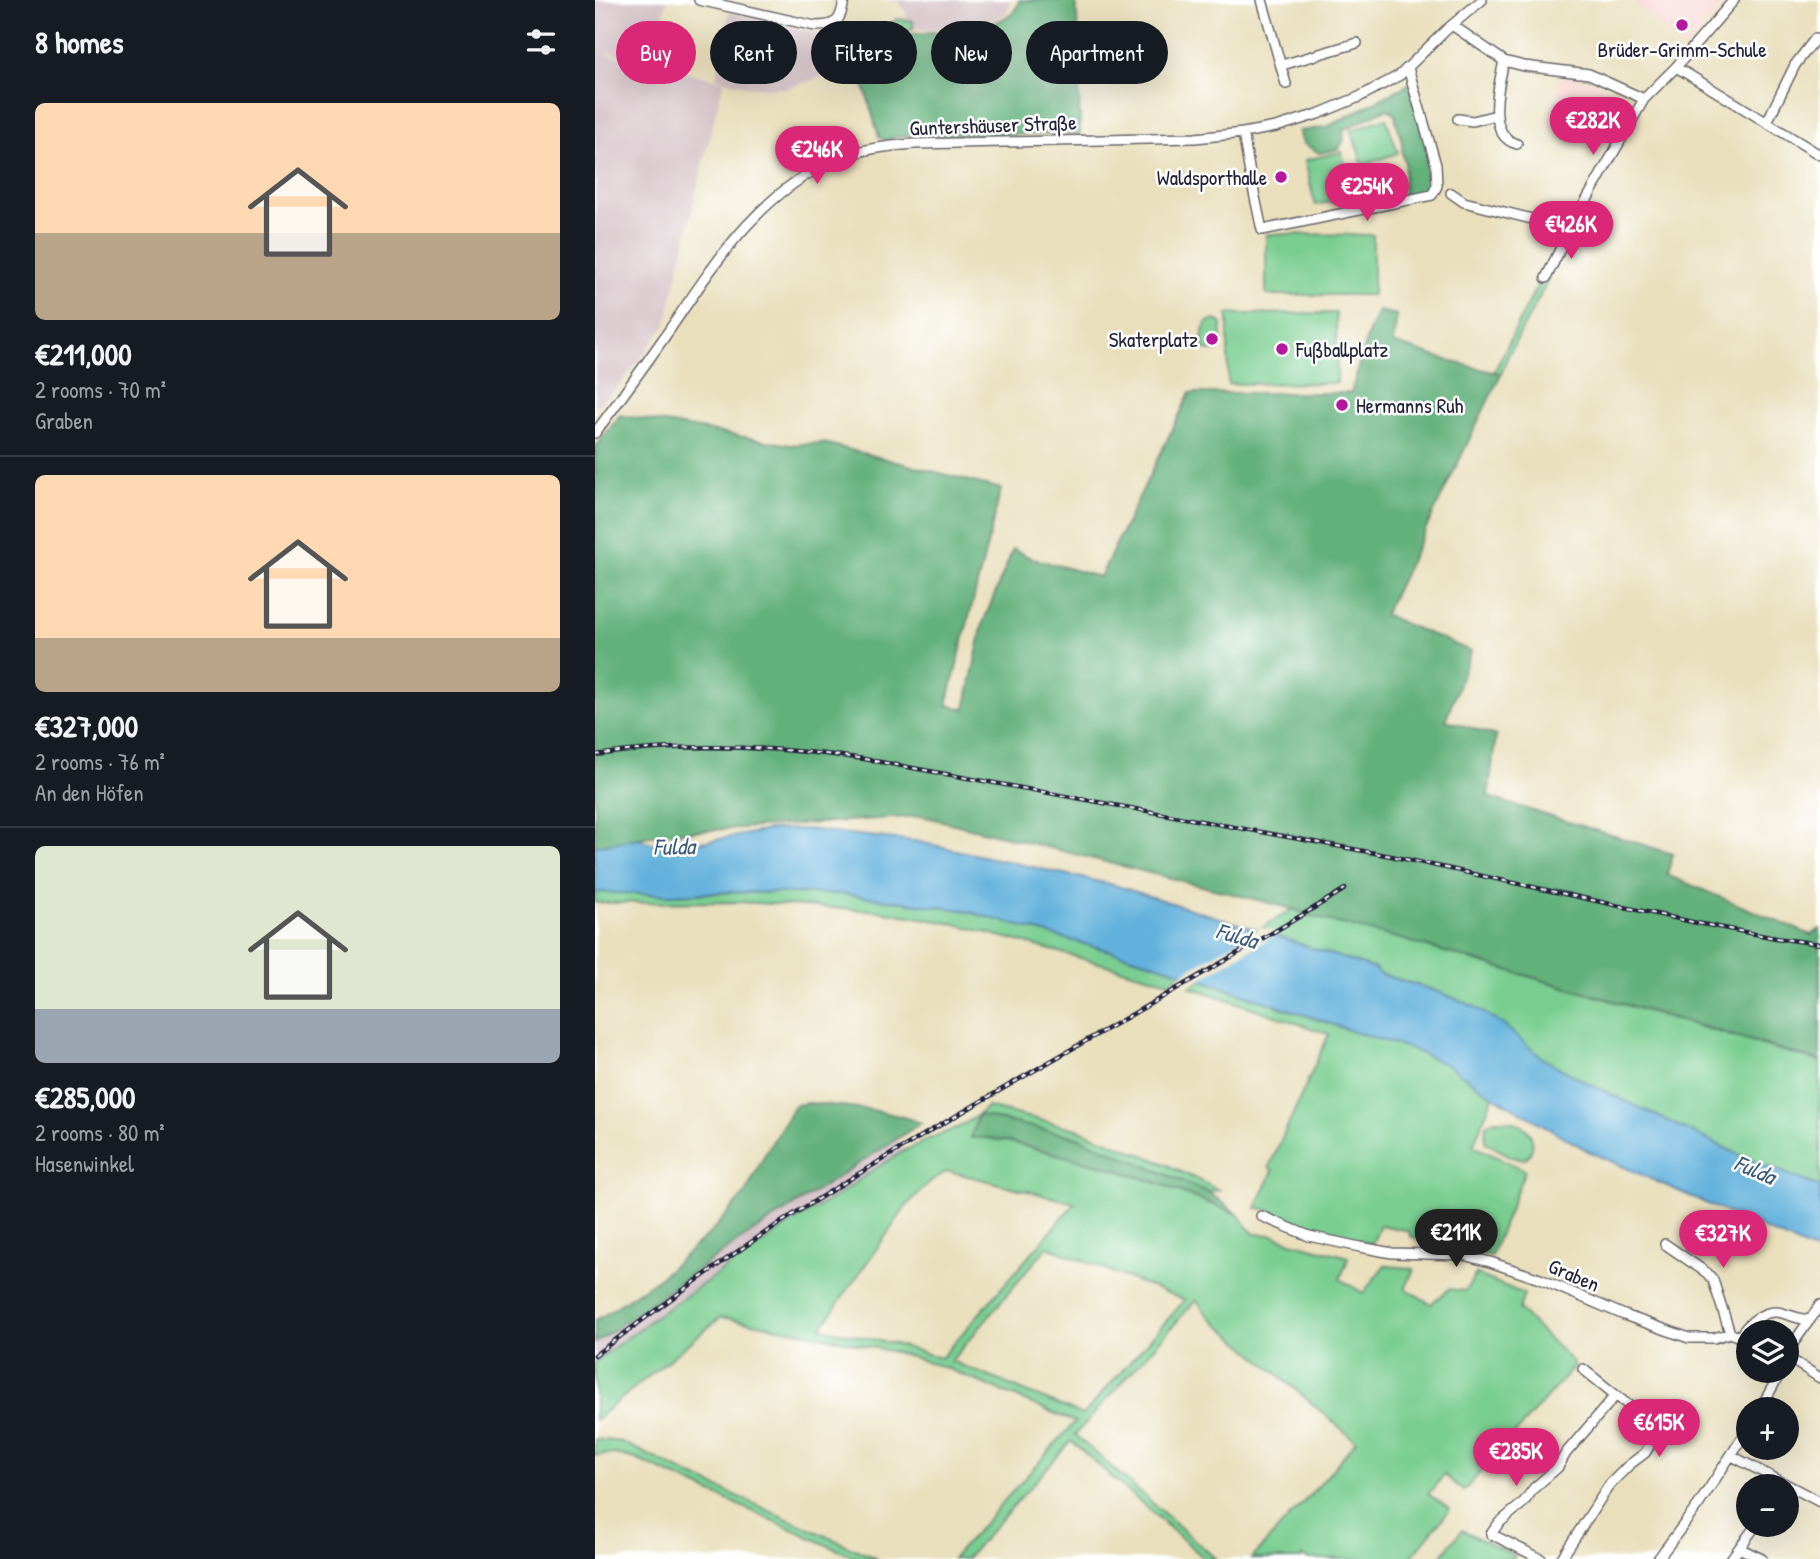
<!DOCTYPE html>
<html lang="en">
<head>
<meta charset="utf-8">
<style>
	body { margin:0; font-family:"Patrick Hand",sans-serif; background:#20242c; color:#f1f3f6; height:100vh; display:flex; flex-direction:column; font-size:26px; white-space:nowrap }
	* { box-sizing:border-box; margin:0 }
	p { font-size:23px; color:#9ea1a6 }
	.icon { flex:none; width:38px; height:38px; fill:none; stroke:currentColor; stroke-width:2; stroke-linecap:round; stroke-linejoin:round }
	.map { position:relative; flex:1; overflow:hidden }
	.panel { display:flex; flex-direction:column; background:#171b24; width:595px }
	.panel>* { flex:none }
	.guide { position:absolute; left:21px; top:21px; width:665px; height:63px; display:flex; gap:14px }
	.fabs { position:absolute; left:1141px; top:1320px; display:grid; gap:14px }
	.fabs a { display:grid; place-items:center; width:63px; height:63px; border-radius:50%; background:#171b24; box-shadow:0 7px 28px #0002; font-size:35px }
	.price { position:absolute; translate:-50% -60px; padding:0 16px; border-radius:24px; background:#db2777; color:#fff; font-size:23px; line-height:46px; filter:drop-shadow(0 2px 4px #0008) }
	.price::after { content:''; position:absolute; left:50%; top:42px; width:21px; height:16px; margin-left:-10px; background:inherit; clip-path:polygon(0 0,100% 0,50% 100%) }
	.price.current { background:#222; color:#fff }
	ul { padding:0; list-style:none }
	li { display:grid; align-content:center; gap:14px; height:371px; padding:0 35px }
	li+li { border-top:2px solid #363941 }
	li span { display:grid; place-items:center; height:217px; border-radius:10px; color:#555 }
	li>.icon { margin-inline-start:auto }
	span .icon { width:126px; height:126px; fill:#fffc; stroke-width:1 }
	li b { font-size:30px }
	h2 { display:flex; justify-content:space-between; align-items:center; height:84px; padding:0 35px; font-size:30px }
	.chip { padding:0 24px; border-radius:32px; background:#171b24; box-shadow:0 7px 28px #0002; font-size:24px; line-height:63px }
	.chip.current { background:#db2777; color:#fff }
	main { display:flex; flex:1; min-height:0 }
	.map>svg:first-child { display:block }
</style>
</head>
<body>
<main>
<section class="panel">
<h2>8 homes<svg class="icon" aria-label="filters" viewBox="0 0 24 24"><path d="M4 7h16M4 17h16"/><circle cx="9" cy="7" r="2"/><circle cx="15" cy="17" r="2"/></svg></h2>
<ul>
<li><span style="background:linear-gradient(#ffd9b3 60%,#b9a48a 0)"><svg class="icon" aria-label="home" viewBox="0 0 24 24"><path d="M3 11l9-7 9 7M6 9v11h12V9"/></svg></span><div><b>€211,000</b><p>2 rooms · 70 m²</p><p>Graben</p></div></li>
<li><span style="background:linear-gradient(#ffd9b3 75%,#b9a48a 0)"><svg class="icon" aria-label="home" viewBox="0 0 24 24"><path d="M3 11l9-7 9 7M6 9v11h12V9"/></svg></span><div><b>€327,000</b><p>2 rooms · 76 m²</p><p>An den Höfen</p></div></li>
<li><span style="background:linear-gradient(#dfe7d0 75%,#9aa5b1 0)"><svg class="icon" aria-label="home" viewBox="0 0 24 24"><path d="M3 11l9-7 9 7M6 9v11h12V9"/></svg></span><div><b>€285,000</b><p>2 rooms · 80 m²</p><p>Hasenwinkel</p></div></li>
</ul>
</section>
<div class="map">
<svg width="1225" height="1559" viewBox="0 0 1225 1559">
	<rect width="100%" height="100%" fill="#fff"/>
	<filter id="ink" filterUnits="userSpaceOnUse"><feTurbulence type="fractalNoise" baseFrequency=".0143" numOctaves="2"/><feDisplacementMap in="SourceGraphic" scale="14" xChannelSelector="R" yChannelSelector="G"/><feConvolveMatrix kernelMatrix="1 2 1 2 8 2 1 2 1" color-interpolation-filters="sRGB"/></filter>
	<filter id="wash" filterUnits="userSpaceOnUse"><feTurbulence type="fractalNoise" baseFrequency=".00686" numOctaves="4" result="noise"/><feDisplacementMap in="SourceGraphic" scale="28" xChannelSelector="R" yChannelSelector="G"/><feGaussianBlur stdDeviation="1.57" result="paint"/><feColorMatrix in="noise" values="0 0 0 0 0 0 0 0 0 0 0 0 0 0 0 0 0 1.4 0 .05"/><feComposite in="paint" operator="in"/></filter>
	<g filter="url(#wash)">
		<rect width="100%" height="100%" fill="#e9dfbc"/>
		<!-- built -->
		<path fill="#f7d0cd" d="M1037 0H1132L1089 49Z
			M966 76 996 80 1039 102 1016 144 953 127Z"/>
		<!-- industrial -->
		<path fill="#d2bec3" d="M0 0H72L57 63 12 52V54L129 81 107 167 71 325 22 388 0 406Z
			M285 0H416L411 14 392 22 345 28 312 29 311 11 303 2Z
			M134 12 267 44 260 66 189 89 152 86 121 78Z
			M302 1139 309 1151 278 1170 245 1194 60 1317 0 1362V1343L135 1247 216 1193Z"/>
		<!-- green -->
		<path fill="#79cd90" stroke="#4e7866" stroke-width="2" fill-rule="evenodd" d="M302 19 318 21V29L298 32 288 39 276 52 263 56C271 34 283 32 302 19Z
			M791 118 803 153 768 165 756 130Z
			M747 152 757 198 720 205 710 160Z
			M797 168 802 184 769 195 764 178Z
			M671 234 778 235V295H671Z
			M948 274 954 279 912 358 906 374 899 372Z
			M741 313 742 383 633 384V314Z
			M618 320 623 321 627 324 626 346 622 350 614 351 609 349C606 340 607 331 612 322Z
			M8 891 78 895 135 892 250 894 367 910 555 962 588 973 574 982 360 924 285 911 144 902 0 903V892Z
			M698 909 716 916 806 939 1225 1062V1187L1151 1158 992 1083 947 1058 878 1006 841 991 785 974 780 969 663 930Z
			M606 980 760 1032 817 1049 854 1066 898 1096 878 1146 930 1170 896 1256C869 1248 841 1245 815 1236L814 1231 785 1225 777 1244 724 1232 671 1209 661 1208 678 1171 674 1167 734 1034 595 987Z
			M392 1107 482 1129 566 1162 624 1190 613 1192 482 1137 383 1115 376 1138H392L410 1141 513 1167 565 1184 643 1214 653 1228 660 1234 678 1235 696 1242 754 1257 745 1279 768 1293 790 1265 819 1269 810 1288 836 1304 854 1289 870 1291 881 1274 929 1294 924 1310 977 1361 979 1367 869 1491 849 1475 833 1494 855 1509 815 1559H712L708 1556 705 1559H656L727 1482 761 1441 613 1315 601 1300 480 1435 621 1559H610L476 1441 371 1559H357L480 1422 351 1368 307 1354 227 1336 126 1317 0 1420V1362L60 1317 198 1222 245 1194 278 1170 309 1151 338 1137 362 1128 383 1115ZM353 1171 480 1203 346 1358 300 1344 226 1328 313 1204 336 1181ZM452 1247 590 1300 488 1415 356 1361Z
			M899 1120C906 1120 915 1120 922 1123 938 1130 943 1147 930 1159L917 1157 890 1142 891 1125Z
			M0 1439 27 1442 95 1475 282 1559H263L41 1459 20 1454 0 1455Z
			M867 1530 920 1556 918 1559H844Z"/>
		<!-- forest -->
		<path fill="#62b07a" stroke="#42695a" stroke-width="2" d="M424 0H481L483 34 485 134 314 135 289 140 284 137 264 68 268 62 286 50 294 39 307 35 372 29 395 25 416 15 423 5Z
			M814 84 837 163 838 187 820 194H808L810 163 807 153V143L800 116 797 111 791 109 748 130 749 139 744 149 724 153 708 143 704 131 732 127Z
			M783 311 802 315 798 343 858 362 906 374 789 615 876 651 851 720 901 736 893 797 1078 854 1072 875 1216 935 1225 929V1061L806 939 716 916 698 909 327 816 73 833 0 846V448L25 415 195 445 229 443 406 489 352 705 370 709 388 623 418 549 436 558 505 577 595 393H756C764 365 770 337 783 311Z
			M214 1103C252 1107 290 1109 326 1123L135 1247 0 1343V1319H3L64 1278 115 1233 150 1194 170 1154 200 1105Z
			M383 1115 482 1137 613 1192 643 1214 565 1184 513 1167 410 1141 392 1138H376Z"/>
		<!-- water -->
		<path fill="#62b1dc" stroke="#426a8c" stroke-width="2" d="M208 829 320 841 519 885 663 930 780 969 785 974 841 991 878 1006 910 1026 947 1058 992 1083 1151 1158 1225 1187V1254L995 1152 898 1096 854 1066 817 1049 760 1032 555 962 367 910 250 894 135 892 78 895 0 892V846L44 838C69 854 143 835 174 830 185 829 197 829 208 829Z"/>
		<!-- pier -->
		<path fill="#e9dfbc" d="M666 927 683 933 600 982 583 976Z"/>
	</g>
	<g filter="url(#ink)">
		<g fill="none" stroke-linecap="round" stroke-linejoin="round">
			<!-- minor casing -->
			<g stroke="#686468" stroke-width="12">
				<path id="minor" d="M104 0 220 26C242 26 246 21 249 0
					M667 0 691 84
					M857 25 909 61 929 66 994 74 1049 99
					M909 61C904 83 890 135 922 144
					M687 65 762 43
					M1081 67 1225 155
					M863 119 878 121 901 115
					M1172 122 1200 65 1220 39
					M648 133 655 174 667 230 837 195 842 186 841 165 813 68
					M856 193 869 202 969 227 974 231
					M951 278 974 231 1049 99 1081 67 1139 0
					M0 433C26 398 51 364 75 329 120 263 165 192 241 159 266 149 292 146 319 144L600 138 648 133 681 127 723 114 764 97 805 75 851 30 887 0
					M666 1216 714 1236 765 1247 797 1253 868 1255 895 1262 945 1279 1029 1315 1094 1338H1119L1135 1333 1153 1341
					M1070 1244 1112 1273 1118 1280 1135 1333
					M1144 1337C1153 1323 1170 1308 1187 1313 1198 1316 1203 1319 1215 1320
					M1192 1361 1200 1362 1225 1378
					M1194 1362 1197 1345 1225 1305
					M1165 1409 1187 1370
					M1137 1456 1225 1502
					M1144 1548 1167 1559
					M946 1559 896 1534 904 1523 928 1503 939 1488 963 1467 971 1453 1020 1396
					M966 1559 1015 1484 1034 1465 1050 1453 1058 1440 1060 1431 1053 1421 988 1369
					M1063 1559 1104 1504 1153 1429
					M1136 1559 1162 1524"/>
			</g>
			<!-- minor -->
			<use href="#minor" stroke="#fff" stroke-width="9"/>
			<!-- rail casing -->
			<g stroke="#22223b" stroke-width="4.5">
				<path id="rail" d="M0 755C90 742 179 746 269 759L796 856 1102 923 1181 938 1225 944
					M0 1355C65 1307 130 1258 199 1214 379 1100 568 1001 750 889"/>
			</g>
			<!-- rail -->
			<use href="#rail" stroke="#fff" stroke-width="2" stroke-dasharray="5" stroke-linecap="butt"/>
		</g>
	</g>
	<!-- markers -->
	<g fill="#b5179e" stroke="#fff" stroke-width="2.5">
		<circle cx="1087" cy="25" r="7"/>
		<circle cx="686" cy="177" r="7"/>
		<circle cx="617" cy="339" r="7"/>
		<circle cx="687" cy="349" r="7"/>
		<circle cx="747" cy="405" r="7"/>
	</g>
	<g text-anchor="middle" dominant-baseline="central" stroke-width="5" stroke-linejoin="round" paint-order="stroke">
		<!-- poi labels -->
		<g font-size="21" fill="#22223b" stroke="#fff" text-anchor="end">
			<text x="1087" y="49" text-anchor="middle">Brüder-Grimm-Schule</text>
			<text x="672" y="177">Waldsporthalle</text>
			<text x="603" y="339">Skaterplatz</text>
			<text x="701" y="349" text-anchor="start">Fußballplatz</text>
			<text x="761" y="405" text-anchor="start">Hermanns Ruh</text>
		</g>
		<!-- street labels -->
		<g font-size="21" fill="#22223b" stroke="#fff">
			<text transform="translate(398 125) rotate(-2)">Guntershäuser Straße</text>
			<text transform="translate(979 1275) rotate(23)">Graben</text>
		</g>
		<!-- water labels -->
		<g font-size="23" font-style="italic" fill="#3c5b7b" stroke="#fff">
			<text transform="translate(79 846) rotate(-1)">Fulda</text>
			<text transform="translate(642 935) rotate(16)">Fulda</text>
			<text transform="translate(1160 1169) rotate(23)">Fulda</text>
		</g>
	</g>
</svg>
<div class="fabs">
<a><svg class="icon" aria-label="layers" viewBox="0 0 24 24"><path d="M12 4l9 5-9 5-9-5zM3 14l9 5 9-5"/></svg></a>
<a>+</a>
<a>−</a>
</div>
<b class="price" style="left:998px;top:157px">€282K</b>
<b class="price" style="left:222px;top:186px">€246K</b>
<b class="price" style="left:772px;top:223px">€254K</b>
<b class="price" style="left:976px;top:261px">€426K</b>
<b class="price current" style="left:861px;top:1269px">€211K</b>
<b class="price" style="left:1128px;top:1270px">€327K</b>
<b class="price" style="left:1064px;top:1459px">€615K</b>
<b class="price" style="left:921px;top:1488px">€285K</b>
<div class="guide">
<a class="chip current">Buy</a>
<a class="chip">Rent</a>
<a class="chip">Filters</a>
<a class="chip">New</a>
<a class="chip">Apartment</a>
</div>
</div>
</main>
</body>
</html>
